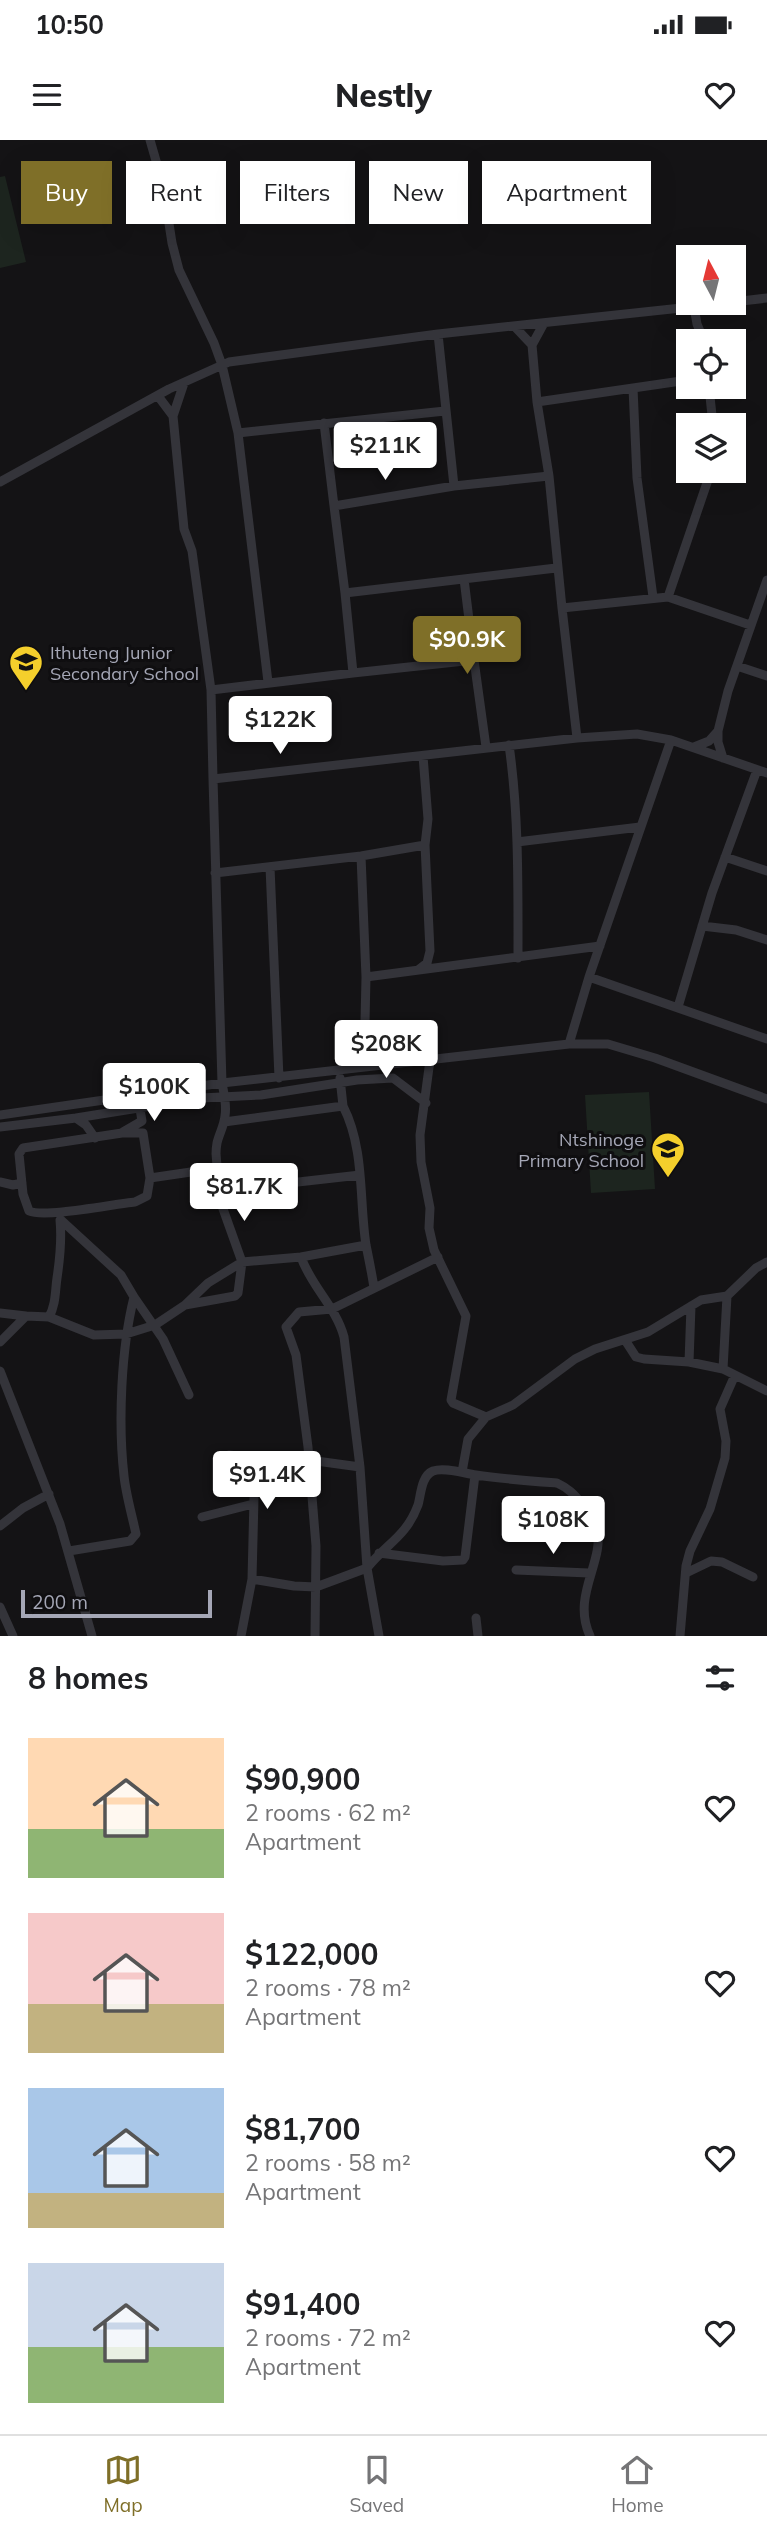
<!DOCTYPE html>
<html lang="en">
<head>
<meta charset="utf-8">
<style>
	body { margin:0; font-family:Mulish,sans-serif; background:#f2f2f2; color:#202124; height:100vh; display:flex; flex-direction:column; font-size:26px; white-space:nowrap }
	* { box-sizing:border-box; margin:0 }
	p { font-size:23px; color:#757577 }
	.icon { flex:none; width:38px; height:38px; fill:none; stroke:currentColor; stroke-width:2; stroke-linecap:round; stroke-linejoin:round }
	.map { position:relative; height:1496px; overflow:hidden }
	.panel { display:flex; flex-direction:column; background:#fff; flex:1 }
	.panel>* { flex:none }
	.hud { position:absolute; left:21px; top:21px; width:726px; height:63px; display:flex; gap:14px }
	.needle { width:46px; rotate:353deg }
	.buttons { position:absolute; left:676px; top:105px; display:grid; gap:14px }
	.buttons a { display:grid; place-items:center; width:70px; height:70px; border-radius:0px; background:#fff; box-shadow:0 7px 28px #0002; font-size:35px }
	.scale { position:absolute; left:21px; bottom:18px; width:191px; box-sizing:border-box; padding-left:7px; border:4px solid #a5a7b6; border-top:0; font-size:19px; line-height:24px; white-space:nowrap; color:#a5a7b6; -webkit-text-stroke:5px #0f0e10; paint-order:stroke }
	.price { position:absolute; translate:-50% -60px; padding:0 16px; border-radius:7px; background:#fff; color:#222; font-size:23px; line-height:46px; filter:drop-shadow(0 2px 4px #0008) }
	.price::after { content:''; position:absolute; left:50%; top:42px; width:21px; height:16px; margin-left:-10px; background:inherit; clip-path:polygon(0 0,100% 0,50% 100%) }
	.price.current { background:#7f6f28; color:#fff }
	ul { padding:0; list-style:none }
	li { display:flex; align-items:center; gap:21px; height:175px; padding:0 28px }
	li span { display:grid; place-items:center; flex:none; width:196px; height:140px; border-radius:0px; color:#555 }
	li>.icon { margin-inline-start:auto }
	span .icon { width:84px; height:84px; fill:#fffc; stroke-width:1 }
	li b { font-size:30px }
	h2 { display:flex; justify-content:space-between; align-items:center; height:84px; padding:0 28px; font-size:30px }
	.tag { padding:0 24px; border-radius:0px; background:#fff; box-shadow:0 7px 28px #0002; font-size:24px; line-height:63px }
	.tag.current { background:#7f6f28; color:#fff }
	.status { display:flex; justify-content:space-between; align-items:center; height:49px; padding:0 35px; background:#fff; direction:ltr }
	.status svg { height:19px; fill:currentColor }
	header { display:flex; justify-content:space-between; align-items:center; height:91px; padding:0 28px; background:#fff; font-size:32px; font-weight:800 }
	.tab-bar { display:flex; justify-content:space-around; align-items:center; height:98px; border-top:2px solid #e0e0e0; background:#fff; font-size:19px; color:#757577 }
	.tab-bar a { display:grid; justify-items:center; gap:4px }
	.tab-bar .current { color:#7f6f28 }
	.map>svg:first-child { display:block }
</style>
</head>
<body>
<div class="status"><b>10:50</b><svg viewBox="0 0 49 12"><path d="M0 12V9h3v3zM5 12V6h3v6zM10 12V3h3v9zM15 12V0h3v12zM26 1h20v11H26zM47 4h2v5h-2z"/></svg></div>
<header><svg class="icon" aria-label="menu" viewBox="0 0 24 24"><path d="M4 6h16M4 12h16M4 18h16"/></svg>Nestly<svg class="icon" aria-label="heart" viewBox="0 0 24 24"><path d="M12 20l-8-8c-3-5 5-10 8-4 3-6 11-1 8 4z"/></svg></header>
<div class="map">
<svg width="767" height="1496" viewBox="0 0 767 1496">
	<rect width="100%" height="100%" fill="#141315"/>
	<!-- park -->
	<path fill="#1d251f" d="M5 36 26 122 0 128V37Z
		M649 952 655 1049 591 1053 585 955Z"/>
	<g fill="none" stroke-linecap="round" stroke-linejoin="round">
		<!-- minor -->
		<path stroke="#34343a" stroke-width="9" d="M150 0 163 45 172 103 179 130 214 203 222 225 238 293 445 271
			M733 162 767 158
			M694 167 697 184 704 201
			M544 183 532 205 537 262 549 336 562 468
			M514 186 532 205
			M438 194 454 346
			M184 243 173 276 184 389 192 411 211 550 213 639
			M709 247 713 285
			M633 248 637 338 653 457
			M158 256 173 276
			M537 262 688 240
			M324 283 334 366
			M238 293 268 542
			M0 342 169 249 229 222 438 194 728 163
			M345 453 334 366 454 346 549 336
			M668 457 711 331
			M474 520 486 607
			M737 526 767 536
			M353 533 474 520 464 439
			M211 550 353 533 345 453 556 428
			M718 591V602L723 618
			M577 598 562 468 668 457 750 485
			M509 605C519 675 518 747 518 818
			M694 607 709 601 718 591 728 551 767 440
			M517 702 640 687
			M361 716 366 837
			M725 717 767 731
			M270 727 279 938
			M215 733 361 716 425 705 428 679 423 616
			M702 786 736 790 767 800
			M418 830 427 823 430 811 425 705
			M589 837 767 899
			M678 867 712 753 757 630
			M569 904 589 837 671 600 767 633
			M430 920 420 995 421 1022 430 1068 429 1088 434 1110 466 1176 451 1260 453 1263 486 1277
			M364 927 366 837 600 806
			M343 966C365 1009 359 1060 366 1105 369 1120 372 1134 374 1148
			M0 975 222 943 569 904H608L655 918 767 959
			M76 978 86 985 95 998
			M224 982 343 966 340 938
			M0 987 76 978 201 958 261 955 357 940 393 938 426 963
			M123 992 142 981 140 969
			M122 993H143L150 1038 147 1056 135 1062C113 1064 45 1078 29 1071L23 1054 19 1014 23 1008Z
			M360 1035 237 1049C218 1044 214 1020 217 1003 219 994 224 986 225 976 227 965 224 954 222 943L213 639 577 598 637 594 671 600
			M150 1038 218 1028
			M0 1042 13 1045 22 1043
			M61 1080 121 1135 134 1157 163 1199 189 1255
			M301 1117 366 1105
			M185 1165 208 1143 242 1122 222 1066 223 1042
			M0 1173 26 1176
			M49 1177C56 1164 55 1152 57 1138 60 1118 62 1100 60 1080
			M625 1200 636 1217 644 1219 689 1222 723 1229 767 1251
			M0 1202 26 1176 49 1177 94 1195 126 1194 155 1185 185 1165 235 1156 238 1153 242 1122 301 1117C311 1146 336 1167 344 1197L360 1327 367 1428 316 1447 294 1446 252 1439
			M689 1222 691 1166
			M723 1229 727 1156 756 1128 767 1122
			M0 1231 60 1384 92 1496
			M229 1315 255 1318
			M462 1332 468 1299 486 1277 513 1265 575 1219 595 1209 648 1192 701 1160 727 1156
			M202 1377 253 1364
			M0 1386 23 1368 49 1354
			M69 1411 130 1401 136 1394C132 1375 126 1355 124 1336 118 1283 121 1209 134 1157
			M379 1413 443 1421 463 1420 465 1417 475 1335
			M516 1430 589 1433
			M686 1433 711 1421 722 1422 753 1437
			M0 1467 13 1496
			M476 1478 478 1496
			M241 1496 252 1439 255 1318 309 1320 360 1327
			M315 1496 316 1406 308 1307 296 1215 286 1187 299 1172 332 1169 438 1117
			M379 1496 367 1428C387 1403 406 1397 418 1365 421 1355 421 1336 433 1331 444 1327 463 1333 476 1335 502 1339 530 1341 557 1343 568 1348 574 1354 582 1364 588 1371 594 1379 597 1388 605 1422 571 1455 590 1496
			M680 1496 686 1426 690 1411 710 1369 725 1318 726 1301 720 1269 735 1235"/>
	</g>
	<!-- icons -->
	<defs>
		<g id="school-pin" transform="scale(1.75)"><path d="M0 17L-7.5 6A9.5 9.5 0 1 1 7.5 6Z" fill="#f4cf2c" stroke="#0f0e10"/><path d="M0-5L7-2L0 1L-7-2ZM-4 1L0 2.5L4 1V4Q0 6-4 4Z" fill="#111"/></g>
	</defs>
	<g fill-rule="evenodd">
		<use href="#school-pin" x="26" y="522"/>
		<use href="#school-pin" x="668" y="1009"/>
	</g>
	<g text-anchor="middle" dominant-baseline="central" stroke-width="6" stroke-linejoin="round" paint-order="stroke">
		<!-- poi labels -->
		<g font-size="18" fill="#a5a7b6" stroke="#0f0e10" text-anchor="start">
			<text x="50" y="512">Ithuteng Junior<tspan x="50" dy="21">Secondary School</tspan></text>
			<text x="644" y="999" text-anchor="end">Ntshinoge<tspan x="644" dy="21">Primary School</tspan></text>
		</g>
	</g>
</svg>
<div class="buttons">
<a><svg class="needle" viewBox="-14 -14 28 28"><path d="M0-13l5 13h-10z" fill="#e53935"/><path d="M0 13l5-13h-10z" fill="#757577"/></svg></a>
<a><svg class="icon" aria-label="locate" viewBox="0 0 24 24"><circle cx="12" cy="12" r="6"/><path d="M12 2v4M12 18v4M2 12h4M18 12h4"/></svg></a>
<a><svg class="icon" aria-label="layers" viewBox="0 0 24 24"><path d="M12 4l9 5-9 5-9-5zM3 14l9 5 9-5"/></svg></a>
</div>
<div class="scale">200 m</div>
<b class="price" style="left:385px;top:342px">$211K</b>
<b class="price current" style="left:467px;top:536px">$90.9K</b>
<b class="price" style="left:280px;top:616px">$122K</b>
<b class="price" style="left:386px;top:940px">$208K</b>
<b class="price" style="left:154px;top:983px">$100K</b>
<b class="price" style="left:244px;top:1083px">$81.7K</b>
<b class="price" style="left:267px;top:1371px">$91.4K</b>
<b class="price" style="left:553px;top:1416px">$108K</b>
<div class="hud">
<a class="tag current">Buy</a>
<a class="tag">Rent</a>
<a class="tag">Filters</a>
<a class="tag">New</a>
<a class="tag">Apartment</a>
</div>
</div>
<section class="panel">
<h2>8 homes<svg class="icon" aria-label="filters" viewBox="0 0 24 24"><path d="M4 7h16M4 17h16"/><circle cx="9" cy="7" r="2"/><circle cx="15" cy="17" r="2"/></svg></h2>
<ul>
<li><span style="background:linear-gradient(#ffd9b3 65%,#8fb573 0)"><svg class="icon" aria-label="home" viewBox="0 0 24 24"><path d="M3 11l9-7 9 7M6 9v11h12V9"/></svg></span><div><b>$90,900</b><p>2 rooms · 62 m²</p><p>Apartment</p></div><svg class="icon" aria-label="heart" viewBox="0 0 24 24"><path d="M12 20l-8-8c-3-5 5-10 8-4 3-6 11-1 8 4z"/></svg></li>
<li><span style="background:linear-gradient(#f6c9c9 65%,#c2b280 0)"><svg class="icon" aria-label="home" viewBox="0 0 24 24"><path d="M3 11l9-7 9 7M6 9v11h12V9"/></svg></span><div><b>$122,000</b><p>2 rooms · 78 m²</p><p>Apartment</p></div><svg class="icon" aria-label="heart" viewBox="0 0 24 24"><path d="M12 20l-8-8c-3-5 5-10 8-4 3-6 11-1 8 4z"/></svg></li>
<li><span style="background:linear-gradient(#a9c7e8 75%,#c2b280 0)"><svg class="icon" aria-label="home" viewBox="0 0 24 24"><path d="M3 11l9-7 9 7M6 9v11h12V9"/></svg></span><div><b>$81,700</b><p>2 rooms · 58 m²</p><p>Apartment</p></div><svg class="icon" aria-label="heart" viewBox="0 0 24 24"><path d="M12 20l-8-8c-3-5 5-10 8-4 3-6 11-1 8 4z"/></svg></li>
<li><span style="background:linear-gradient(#c9d6e8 60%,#8fb573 0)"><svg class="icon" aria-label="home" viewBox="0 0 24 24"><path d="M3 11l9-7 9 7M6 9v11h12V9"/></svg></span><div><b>$91,400</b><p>2 rooms · 72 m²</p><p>Apartment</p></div><svg class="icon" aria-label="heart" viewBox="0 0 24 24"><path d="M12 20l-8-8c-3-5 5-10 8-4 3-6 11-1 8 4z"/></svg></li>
</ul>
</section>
<nav class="tab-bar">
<a class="current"><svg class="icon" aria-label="map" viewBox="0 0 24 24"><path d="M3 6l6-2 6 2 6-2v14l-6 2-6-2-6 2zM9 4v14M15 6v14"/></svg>Map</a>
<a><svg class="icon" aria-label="saved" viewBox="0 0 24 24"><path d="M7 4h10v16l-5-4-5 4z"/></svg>Saved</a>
<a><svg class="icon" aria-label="home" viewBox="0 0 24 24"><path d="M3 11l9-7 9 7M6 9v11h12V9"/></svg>Home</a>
</nav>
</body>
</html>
